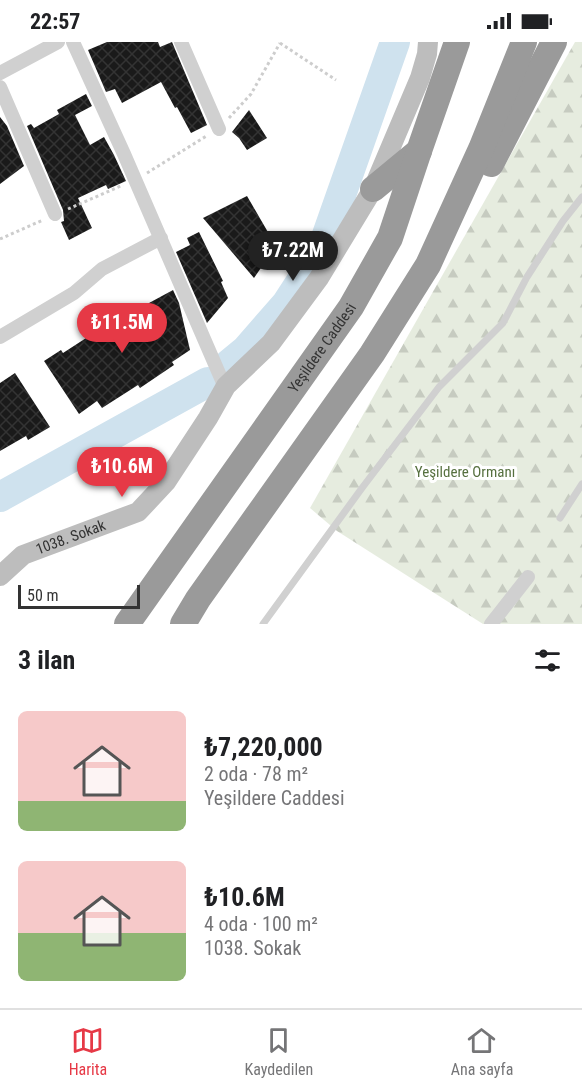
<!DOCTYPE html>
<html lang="tr">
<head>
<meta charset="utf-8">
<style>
	body { margin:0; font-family:"Roboto Condensed",sans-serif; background:#f6f6f6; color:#202124; height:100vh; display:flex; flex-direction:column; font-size:22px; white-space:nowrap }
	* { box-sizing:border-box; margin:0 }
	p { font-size:20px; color:#757577 }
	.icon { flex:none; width:33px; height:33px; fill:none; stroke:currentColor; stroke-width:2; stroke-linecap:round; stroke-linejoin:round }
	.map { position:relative; height:582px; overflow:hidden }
	.panel { display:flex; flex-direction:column; background:#fff; flex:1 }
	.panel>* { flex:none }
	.scale { position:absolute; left:18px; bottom:15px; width:122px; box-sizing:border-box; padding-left:6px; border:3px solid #333; border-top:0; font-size:16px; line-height:21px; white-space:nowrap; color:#333; -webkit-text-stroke:4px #fff; paint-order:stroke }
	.price { position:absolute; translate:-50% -51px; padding:0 14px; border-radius:21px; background:#e63946; color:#fff; font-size:20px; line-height:39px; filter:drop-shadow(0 2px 3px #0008) }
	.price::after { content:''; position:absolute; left:50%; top:36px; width:18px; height:14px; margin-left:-9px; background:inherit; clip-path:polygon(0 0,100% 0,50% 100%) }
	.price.current { background:#222; color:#fff }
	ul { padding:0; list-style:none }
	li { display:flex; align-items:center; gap:18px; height:150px; padding:0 18px }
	li span { display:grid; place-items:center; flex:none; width:168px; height:120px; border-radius:9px; color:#555 }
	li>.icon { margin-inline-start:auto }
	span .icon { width:72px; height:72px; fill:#fffc; stroke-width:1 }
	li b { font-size:26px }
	h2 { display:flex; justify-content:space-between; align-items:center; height:72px; padding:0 18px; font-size:26px }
	.status { display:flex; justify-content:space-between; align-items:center; height:42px; padding:0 30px; background:#fff; direction:ltr }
	.status svg { height:16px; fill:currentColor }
	.tabs { display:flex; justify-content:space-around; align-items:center; height:84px; border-top:2px solid #e0e0e0; background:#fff; font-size:16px; color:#757577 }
	.tabs a { display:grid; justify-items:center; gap:3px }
	.tabs .current { color:#e63946 }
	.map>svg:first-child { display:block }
</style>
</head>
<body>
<div class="status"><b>22:57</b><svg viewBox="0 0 49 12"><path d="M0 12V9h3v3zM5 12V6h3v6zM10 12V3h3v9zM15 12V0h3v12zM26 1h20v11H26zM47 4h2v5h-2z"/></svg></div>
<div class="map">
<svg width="582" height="582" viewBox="0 0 582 582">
	<defs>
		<pattern id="forest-firs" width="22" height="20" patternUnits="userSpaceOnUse" patternTransform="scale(1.5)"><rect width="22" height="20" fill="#e6ecdf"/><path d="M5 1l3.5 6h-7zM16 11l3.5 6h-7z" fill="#c6cbc0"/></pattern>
		<pattern id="building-cross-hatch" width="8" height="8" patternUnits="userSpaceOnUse" patternTransform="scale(1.5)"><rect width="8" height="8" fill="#1a1a1a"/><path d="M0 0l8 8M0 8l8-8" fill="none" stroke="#333"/></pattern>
	</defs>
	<rect width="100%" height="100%" fill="#fff"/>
	<!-- forest -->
	<path fill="url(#forest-firs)" d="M575 0H582V582H483L337 489 310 466Z"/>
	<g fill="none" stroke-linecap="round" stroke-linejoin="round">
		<!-- river -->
		<path stroke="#cfe2ee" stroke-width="30" d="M229 322 246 308 287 261 322 207 395 0
			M0 455 208 340"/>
	</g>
	<!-- building -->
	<path fill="url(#building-cross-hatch)" d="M107 0H158L160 5 172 0 207 83 191 91 177 65 175 66 161 40 122 61 115 47 106 50 88 8Z
		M86 52 92 64 75 73 90 103 104 95 114 113 126 139 108 147 106 143 78 156 92 186 69 198 61 180 64 179 63 168 27 84 31 82 34 86 59 72 57 68Z
		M249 68 267 96 247 108 239 96 232 90Z
		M0 75 7 84 24 124 0 142Z
		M247 154 276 204 254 236 203 176Z
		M199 190 223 239 221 240 228 256 207 281 176 210 190 203 187 196Z
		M173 248 179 261 190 308 172 320 174 323 140 346 138 343 102 366 97 359 79 372 44 319 61 308 63 311 100 287 99 285 120 271 121 273 136 264 138 267Z
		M15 331 50 385 28 398 26 394 0 409V341Z"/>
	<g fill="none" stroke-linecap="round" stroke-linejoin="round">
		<!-- path -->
		<path stroke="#cdcdcd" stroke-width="3" stroke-dasharray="3 3" stroke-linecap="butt" d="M280 1 336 38
			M229 76 251 52 280 1
			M147 131 208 93
			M68 167 123 143
			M0 197 43 178"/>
		<!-- lane -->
		<path stroke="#d0d0d0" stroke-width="7" d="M560 476 582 442
			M263 582 362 446 439 345 503 281 527 235 563 179 582 155"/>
		<!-- street -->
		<path stroke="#d0d0d0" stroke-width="14" d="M73 0 124 112 224 343 226 344
			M181 0 219 87
			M0 31 58 0
			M0 45 55 172
			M0 295 74 251 102 227 161 196
			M491 582 528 535"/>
		<!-- secondary -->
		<path stroke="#bdbdbd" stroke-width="20" id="s1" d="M0 534 23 513 138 470 166 440 208 376 226 344 271 301 319 236 373 147 420 36 427 12 428 0"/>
		<!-- highway -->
		<g stroke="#9a9a9a" stroke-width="26">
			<path d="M491 122 554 0"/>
			<path d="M373 147 419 109"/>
			<path id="s2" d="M127 582 351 265 390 196 419 109 457 0"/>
			<path d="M183 582 198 557 372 312 428 223 481 107 524 0"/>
		</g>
	</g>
	<g text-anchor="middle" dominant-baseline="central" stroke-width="6" stroke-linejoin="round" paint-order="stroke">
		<!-- street labels -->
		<g font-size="15" fill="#333" stroke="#fff">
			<text stroke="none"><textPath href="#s2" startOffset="338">Yeşildere Caddesi</textPath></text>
			<text stroke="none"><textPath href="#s1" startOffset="82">1038. Sokak</textPath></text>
		</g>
		<!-- park labels -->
		<g font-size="15" fill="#56703f" stroke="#fff">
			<text x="465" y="430">Yeşildere Ormanı</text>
		</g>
	</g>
</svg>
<div class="scale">50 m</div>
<b class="price current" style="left:293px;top:240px">₺7.22M</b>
<b class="price" style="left:122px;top:312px">₺11.5M</b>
<b class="price" style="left:122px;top:456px">₺10.6M</b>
</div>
<section class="panel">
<h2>3 ilan<svg class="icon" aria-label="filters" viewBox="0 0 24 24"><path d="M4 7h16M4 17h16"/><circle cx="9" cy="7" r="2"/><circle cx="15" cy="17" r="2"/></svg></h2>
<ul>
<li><span style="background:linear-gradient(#f6c9c9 75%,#8fb573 0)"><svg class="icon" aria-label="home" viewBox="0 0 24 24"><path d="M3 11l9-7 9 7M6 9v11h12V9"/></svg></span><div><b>₺7,220,000</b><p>2 oda · 78 m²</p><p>Yeşildere Caddesi</p></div></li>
<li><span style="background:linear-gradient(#f6c9c9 60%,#8fb573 0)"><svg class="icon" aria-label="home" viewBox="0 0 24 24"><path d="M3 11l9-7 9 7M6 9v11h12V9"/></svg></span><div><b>₺10.6M</b><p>4 oda · 100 m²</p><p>1038. Sokak</p></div></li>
</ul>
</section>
<nav class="tabs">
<a class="current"><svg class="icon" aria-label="map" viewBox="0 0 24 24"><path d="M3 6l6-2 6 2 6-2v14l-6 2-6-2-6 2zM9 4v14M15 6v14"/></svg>Harita</a>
<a><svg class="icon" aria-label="saved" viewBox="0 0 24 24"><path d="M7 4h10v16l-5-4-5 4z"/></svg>Kaydedilen</a>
<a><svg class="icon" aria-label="home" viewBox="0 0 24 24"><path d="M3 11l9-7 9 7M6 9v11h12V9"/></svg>Ana sayfa</a>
</nav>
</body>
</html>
